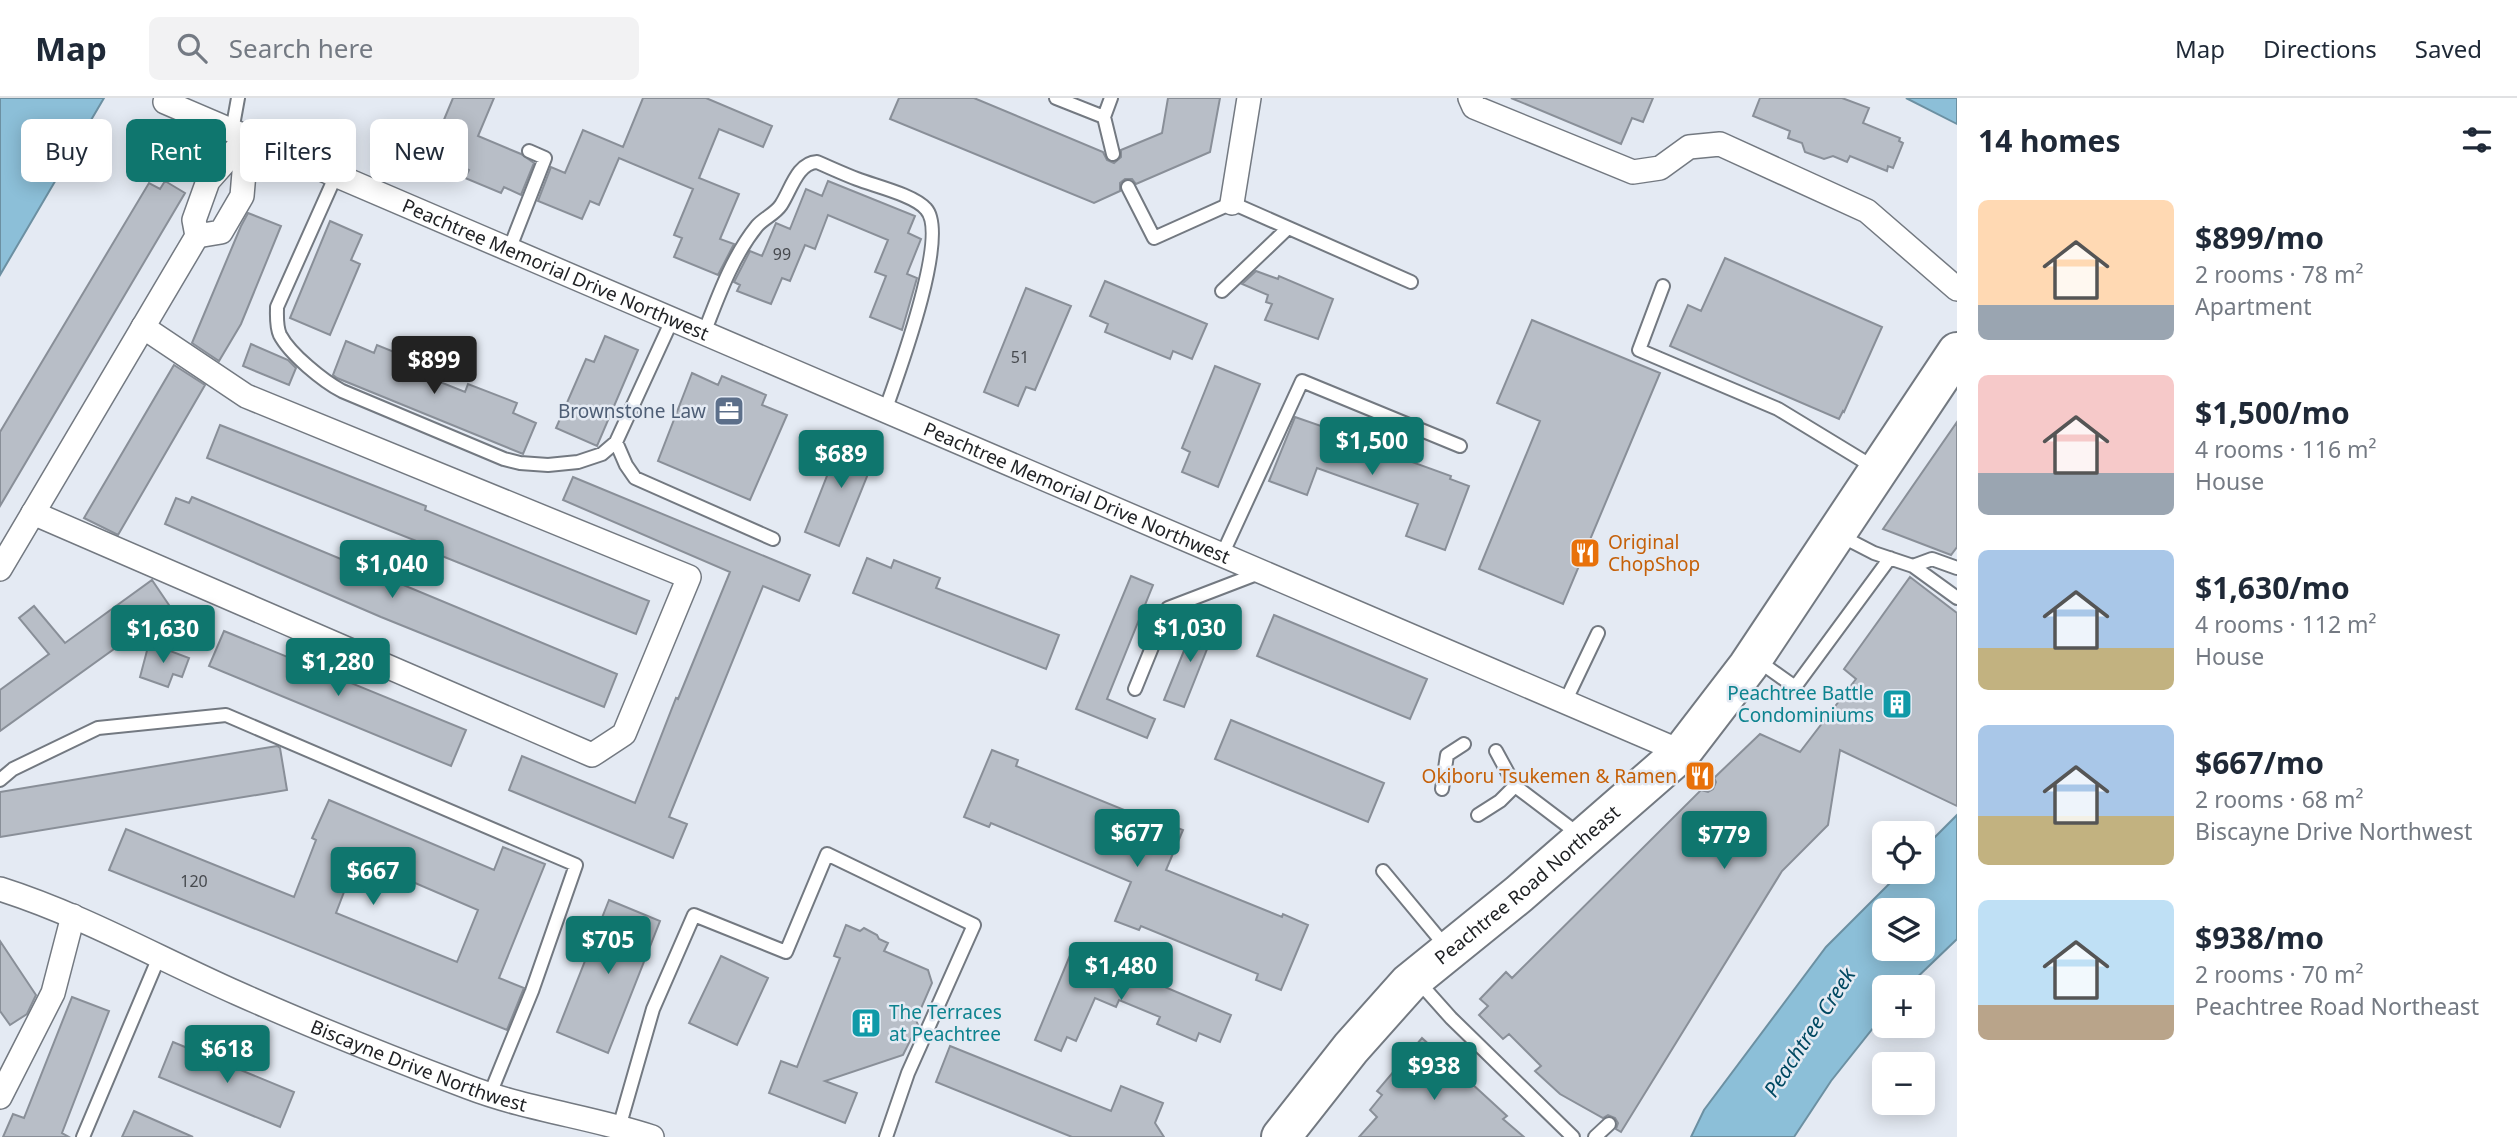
<!DOCTYPE html>
<html lang="en">
<head>
<meta charset="utf-8">
<style>
	body { margin:0; font-family:"Noto Sans",sans-serif; background:#f2f2f3; color:#1f2937; height:100vh; display:flex; flex-direction:column; font-size:26px; white-space:nowrap }
	* { box-sizing:border-box; margin:0 }
	p { font-size:23px; color:#747a83 }
	.icon { flex:none; width:38px; height:38px; fill:none; stroke:currentColor; stroke-width:2; stroke-linecap:round; stroke-linejoin:round }
	.map { position:relative; flex:1; overflow:hidden }
	.sheet { display:flex; flex-direction:column; background:#fff; width:560px }
	.sheet>* { flex:none }
	.guide { position:absolute; left:21px; top:21px; width:665px; height:63px; display:flex; gap:14px }
	.controls { position:absolute; left:1872px; top:723px; display:grid; gap:14px }
	.controls a { display:grid; place-items:center; width:63px; height:63px; border-radius:10px; background:#fff; box-shadow:0 4px 18px #0003; font-size:35px }
	.price { position:absolute; translate:-50% -60px; padding:0 16px; border-radius:7px; background:#0f766e; color:#fff; font-size:23px; line-height:46px; filter:drop-shadow(0 2px 4px #0008) }
	.price::after { content:''; position:absolute; left:50%; top:42px; width:21px; height:16px; margin-left:-10px; background:inherit; clip-path:polygon(0 0,100% 0,50% 100%) }
	.price.on { background:#222; color:#fff }
	ul { padding:0; list-style:none }
	li { display:flex; align-items:center; gap:21px; height:175px; padding:0 21px }
	li span { display:grid; place-items:center; flex:none; width:196px; height:140px; border-radius:10px; color:#555 }
	li>.icon { margin-inline-start:auto }
	span .icon { width:84px; height:84px; fill:#fffc; stroke-width:1 }
	li b { font-size:30px }
	h2 { display:flex; justify-content:space-between; align-items:center; height:84px; padding:0 21px; font-size:30px }
	.pill { padding:0 24px; border-radius:10px; background:#fff; box-shadow:0 4px 18px #0003; font-size:24px; line-height:63px }
	.pill.on { background:#0f766e; color:#fff }
	header { display:flex; align-items:center; gap:42px; box-sizing:border-box; height:98px; padding:0 35px; background:#fff; border-bottom:2px solid #e0e1e3 }
	header strong { font-size:33px }
	nav { display:flex; gap:38px; margin-inline-start:auto; font-size:24px }
	.search { width:490px; height:63px; background:#f2f2f3; display:flex; align-items:center; gap:18px; box-sizing:border-box; padding:0 24px; border-radius:10px; color:#747a83; font-size:26px }
	main { display:flex; flex:1; min-height:0 }
	.map>svg:first-child { display:block }
</style>
</head>
<body>
<header>
<strong>Map</strong>
<div class="search"><svg class="icon" aria-label="search" viewBox="0 0 24 24"><circle cx="10" cy="10" r="6"/><path d="M15 15l6 6"/></svg>Search here</div>
<nav><a>Map</a><a>Directions</a><a>Saved</a></nav>
</header>
<main>
<div class="map">
<svg width="1957" height="1039" viewBox="0 0 1957 1039">
	<rect width="100%" height="100%" fill="#e4eaf3"/>
	<!-- water -->
	<path fill="#8cbfd8" stroke="#6c90a2" stroke-width="2" fill-rule="evenodd" d="M0 0H104L0 177Z
		M1906 0H1957V26Z
		M1957 717V841L1907 889H1885V915L1831 983 1794 1039H1691L1704 1012 1826 849 1901 774H1923V751ZM1923 812V850H1885V812Z"/>
	<!-- building -->
	<path fill="#b8bec7" stroke="#898f98" stroke-width="2" fill-rule="evenodd" d="M453 0H494L478 38 521 56 534 65 521 97 504 89 501 95 465 80 469 72 449 63 462 32 443 24Z
		M643 0H706L772 28 763 49 719 31 699 80 739 96 720 141 734 146 718 177 674 159 682 140 674 137 693 91 619 60 599 107 590 103 582 121 538 103 551 69 565 75 583 32 623 49Z
		M899 0H974L1103 54 1107 62 1114 65 1121 59V52L1162 35 1168 0H1220L1210 54 1136 86 1132 81H1125L1120 85V93L1094 105 890 21Z
		M1511 0H1653L1643 24 1632 20 1621 46Z
		M1760 0H1842L1869 10 1863 25 1900 40 1899 43 1903 45 1893 70 1888 68 1887 73 1850 58 1847 64 1833 58 1824 61 1805 54 1802 45 1788 40 1790 33 1753 18Z
		M165 83 185 95 0 408V334L149 85 160 91Z
		M828 83 915 118 908 135 921 141 907 176 917 180 902 232 870 219 886 178 875 174 888 142 828 117 815 151 805 147 790 183 782 180 771 206 737 193 740 187 734 184 750 153 762 158 776 125 790 131 806 91 822 98Z
		M248 115 281 128 241 226 219 263 192 245 241 128Z
		M330 123 362 137 351 162 360 166 330 237 290 220Z
		M1725 160 1882 229 1844 314 1843 313 1839 321 1670 248 1688 207 1701 213Z
		M1256 173 1278 181 1279 178 1333 201 1318 241 1265 222 1272 206 1266 204 1268 197 1242 186Z
		M1105 183 1207 226 1192 261 1173 253 1170 261 1105 234 1108 226 1090 218Z
		M1026 190 1071 208 1035 292 1026 289 1018 308 984 294Z
		M1532 222 1660 275 1563 506 1479 471 1540 323 1497 305Z
		M605 238 638 252 597 348 556 330 586 261 594 264Z
		M346 243 374 255 377 247 424 266 420 276 465 294 468 286 517 305 513 315 536 325 523 356 337 280 333 277Z
		M251 246 288 262 296 270 289 287 243 268Z
		M174 267 205 287 118 437 84 420Z
		M1215 268 1260 286 1218 389 1182 374 1190 354 1182 350Z
		M692 275 718 287 722 278 766 297 762 307 787 317 750 402 658 363Z
		M1295 319 1327 330 1326 333 1451 378 1450 381 1469 388 1445 452 1406 438 1418 406 1317 370 1307 397 1269 383Z
		M1957 324V449L1951 457 1883 431Z
		M220 327 426 408 425 412 649 503 636 536 417 448 419 444 207 360Z
		M843 337 878 351 839 448 805 434Z
		M573 379 810 477 799 503 763 488 669 719 687 726 673 760 509 692 522 658 635 705 676 600 678 601 730 474 563 402Z
		M192 399 617 576 604 609 381 519 165 426 176 400 189 405Z
		M867 460 891 470 894 462 940 480 936 490 1059 537 1046 571 853 495Z
		M1131 478 1153 487 1107 601 1155 621 1147 640 1076 611Z
		M1910 479 1957 515V708L1840 652 1828 727 1782 773 1621 1034 1616 1031 1618 1025 1615 1020 1608 1017 1603 1020 1560 996 1535 973 1541 968 1509 936 1503 941 1479 917 1488 908 1480 901 1506 874 1512 880 1701 692 1708 694 1713 691 1716 684 1714 680 1760 636 1800 654 1856 581 1844 571Z
		M152 482 171 510 0 633V592L49 556 19 520 34 508 65 545Z
		M1274 517 1427 581 1410 621 1257 558Z
		M1196 523 1215 531 1184 609 1164 602Z
		M224 533 466 632 451 668 209 568Z
		M149 545 189 560 182 579 173 576 168 589 140 579Z
		M1231 622 1384 685 1368 724 1215 661Z
		M277 648 280 650 287 692 0 739V694Z
		M992 652 1018 662 1016 668 1156 725 1157 722 1183 732 1166 772 1282 819 1283 816 1308 827 1281 892 1256 882 1258 876 1141 828 1139 832 1115 823 1131 784 991 725 989 729 964 719Z
		M329 702 494 772 503 749 545 766 499 880 524 890 507 932 109 772 126 731 294 799 316 742 312 740ZM357 760 478 812 457 864 336 815Z
		M609 802 660 823 608 955 557 934Z
		M846 827 860 833 864 830 877 837 879 841 888 845 884 853 928 872 932 885 916 922 918 927 903 957 825 983 857 995 845 1025 769 995 781 963 797 969 840 860 834 858Z
		M0 843 36 897 27 916 10 927 0 913Z
		M1073 850 1231 917 1220 944 1199 935 1196 943 1157 926 1160 919 1119 902 1116 909 1095 900 1076 943 1067 939 1061 953 1035 942Z
		M721 858 768 880 737 947 689 925Z
		M72 899 109 913 62 1035 69 1039H3L13 1016 24 1020Z
		M1422 940 1507 1018 1503 1021 1524 1039H1359L1377 1019 1370 1012 1382 997 1377 993Z
		M173 944 294 994 280 1029 159 979Z
		M950 948 1111 1013 1121 988 1163 1005 1155 1025 1164 1039H1072L936 984Z
		M134 1013 193 1039H122Z"/>
	<g fill="none" stroke-linecap="round" stroke-linejoin="round">
		<!-- lane casing -->
		<g stroke="#737981" stroke-width="16">
			<path id="lane" d="M1056 0 1104 19
				M1111 0 1104 19 1113 56
				M232 33 238 0
				M336 77 277 209C277 218 276 228 280 237 290 256 323 283 342 293L504 361 520 365 548 367 578 364 602 356 616 344 673 220
				M1128 89 1154 140 1232 105 1411 184
				M509 152 545 60 529 53
				M1663 188 1639 252 1778 311 1875 370
				M1222 193 1288 130
				M704 235C718 199 732 159 757 128 764 120 775 116 781 107 791 92 797 65 817 64 831 70 844 76 857 81 875 88 914 97 926 111 950 137 897 279 885 313
				M616 344 626 367 635 380 773 441
				M1841 438 1874 455 1913 468 1957 500
				M1222 457 1302 283 1460 348
				M1913 468 1932 461 1957 470
				M1757 562 1795 589 1890 460
				M1135 591 1168 510 1262 474
				M1565 604 1598 535
				M1496 653 1515 688 1581 738
				M1684 657 1707 685
				M0 682 13 671 98 630 226 617 576 767 532 893 490 996
				M1442 691 1447 657 1464 646
				M1478 717 1500 703 1515 688
				M1383 773 1447 850
				M1418 883 1451 920 1573 1039
				M618 1033 653 911 694 817 786 854 827 756 974 827 908 975 886 1039
				M83 1039 159 859
				M1595 1039 1609 1026"/>
		</g>
		<!-- street casing -->
		<g stroke="#737981" stroke-width="26">
			<g id="street">
				<path d="M1470 0 1474 9 1633 74 1660 70 1689 49 1720 46 1867 113 1957 191"/>
				<path id="s1" d="M165 4 1682 654"/>
				<path d="M1232 105 1249 0"/>
				<path d="M197 138 221 134 242 98 247 39"/>
				<path d="M33 415 592 657 624 636 689 479 246 298 143 229"/>
				<path d="M0 471 197 138 194 122 208 83 247 39"/>
				<path id="s2" d="M0 791C82 817 158 860 237 895 313 929 391 960 468 989 528 1012 592 1019 652 1039"/>
				<path d="M0 999 53 895 73 818"/>
			</g>
		</g>
		<!-- highway casing -->
		<g stroke="#737981" stroke-width="42">
			<g id="highway">
				<path id="s3" d="M1281 1039 1351 950 1409 885 1519 796 1682 654 1748 568 1957 254"/>
			</g>
		</g>
		<!-- lane -->
		<use href="#lane" stroke="#fff" stroke-width="12"/>
		<!-- street -->
		<use href="#street" stroke="#fff" stroke-width="23"/>
		<!-- highway -->
		<use href="#highway" stroke="#fff" stroke-width="38"/>
	</g>
	<!-- icons -->
	<defs>
		<g id="office-square" transform="scale(1.575)"><rect x="-9" y="-9" width="18" height="18" rx="4" fill="#5c6f8a" stroke="#e4eaf3"/><path d="M-6-3h4V-5.5h4V-3h4V5H-6ZM-1-4.5V-3h2v-1.5ZM-6 0V1H6V0Z" fill="#fff"/></g>
		<g id="restaurant-square" transform="scale(1.575)"><rect x="-9" y="-9" width="18" height="18" rx="4" fill="#e8710a" stroke="#e4eaf3"/><path d="M-5-6h1v4h1v-4h1v4h1v-4h1v5L-1.5 .5V6h-2V.5L-5-1ZM5-6V6H3V1.5H1.5Q1.5-4 5-6Z" fill="#fff"/></g>
		<g id="building-square" transform="scale(1.575)"><rect x="-9" y="-9" width="18" height="18" rx="4" fill="#0f9aa8" stroke="#e4eaf3"/><path d="M-4-6H4V6H1V3H-1V6H-4ZM-2.5-4.3h1.7v1.8h-1.7ZM.8-4.3h1.7v1.8H.8ZM-2.5-1h1.7V.8h-1.7ZM.8-1h1.7V.8H.8Z" fill="#fff"/></g>
	</defs>
	<g fill-rule="evenodd">
		<use href="#office-square" x="729" y="313"/>
		<use href="#restaurant-square" x="1585" y="455"/>
		<use href="#building-square" x="1897" y="606"/>
		<use href="#restaurant-square" x="1700" y="678"/>
		<use href="#building-square" x="866" y="925"/>
	</g>
	<g text-anchor="middle" dominant-baseline="central" stroke-width="5" stroke-linejoin="round" paint-order="stroke">
		<!-- number labels -->
		<g font-size="16" fill="#46494e">
			<text x="782" y="156">99</text>
			<text x="1020" y="259">51</text>
			<text x="194" y="783">120</text>
		</g>
		<!-- street labels -->
		<g font-size="19" fill="#202225" stroke="#e4eaf3">
			<text stroke="none"><textPath href="#s1" startOffset="425">Peachtree Memorial Drive Northwest</textPath></text>
			<text stroke="none"><textPath href="#s1" startOffset="992">Peachtree Memorial Drive Northwest</textPath></text>
			<text stroke="none"><textPath href="#s3" startOffset="354">Peachtree Road Northeast</textPath></text>
			<text stroke="none"><textPath href="#s2" startOffset="455">Biscayne Drive Northwest</textPath></text>
		</g>
		<!-- service labels -->
		<g font-size="19" fill="#4e5e75" stroke="#e4eaf3" text-anchor="end">
			<text x="706" y="313">Brownstone Law</text>
		</g>
		<!-- food labels -->
		<g font-size="19" fill="#c56008" stroke="#e4eaf3" text-anchor="start">
			<text x="1608" y="444">Original<tspan x="1608" dy="22">ChopShop</tspan></text>
			<text x="1677" y="678" text-anchor="end">Okiboru Tsukemen &amp; Ramen</text>
		</g>
		<!-- culture labels -->
		<g font-size="19" fill="#0d838f" stroke="#e4eaf3" text-anchor="end">
			<text x="1874" y="595">Peachtree Battle<tspan x="1874" dy="22">Condominiums</tspan></text>
			<text x="889" y="914" text-anchor="start">The Terraces<tspan x="889" dy="22">at Peachtree</tspan></text>
		</g>
		<!-- water labels -->
		<g font-size="21" font-style="italic" fill="#004861" stroke="#e4eaf3">
			<text transform="translate(1809 934) rotate(-57)">Peachtree Creek</text>
		</g>
	</g>
</svg>
<div class="controls">
<a><svg class="icon" aria-label="locate" viewBox="0 0 24 24"><circle cx="12" cy="12" r="6"/><path d="M12 2v4M12 18v4M2 12h4M18 12h4"/></svg></a>
<a><svg class="icon" aria-label="layers" viewBox="0 0 24 24"><path d="M12 4l9 5-9 5-9-5zM3 14l9 5 9-5"/></svg></a>
<a>+</a>
<a>−</a>
</div>
<b class="price on" style="left:434px;top:298px">$899</b>
<b class="price" style="left:1372px;top:379px">$1,500</b>
<b class="price" style="left:841px;top:392px">$689</b>
<b class="price" style="left:392px;top:502px">$1,040</b>
<b class="price" style="left:1190px;top:566px">$1,030</b>
<b class="price" style="left:163px;top:567px">$1,630</b>
<b class="price" style="left:338px;top:600px">$1,280</b>
<b class="price" style="left:1137px;top:771px">$677</b>
<b class="price" style="left:1724px;top:773px">$779</b>
<b class="price" style="left:373px;top:809px">$667</b>
<b class="price" style="left:608px;top:878px">$705</b>
<b class="price" style="left:1121px;top:904px">$1,480</b>
<b class="price" style="left:227px;top:987px">$618</b>
<b class="price" style="left:1434px;top:1004px">$938</b>
<div class="guide">
<a class="pill">Buy</a>
<a class="pill on">Rent</a>
<a class="pill">Filters</a>
<a class="pill">New</a>
</div>
</div>
<section class="sheet">
<h2>14 homes<svg class="icon" aria-label="filters" viewBox="0 0 24 24"><path d="M4 7h16M4 17h16"/><circle cx="9" cy="7" r="2"/><circle cx="15" cy="17" r="2"/></svg></h2>
<ul>
<li><span style="background:linear-gradient(#ffd9b3 75%,#9aa5b1 0)"><svg class="icon" aria-label="home" viewBox="0 0 24 24"><path d="M3 11l9-7 9 7M6 9v11h12V9"/></svg></span><div><b>$899/mo</b><p>2 rooms · 78 m²</p><p>Apartment</p></div></li>
<li><span style="background:linear-gradient(#f6c9c9 70%,#9aa5b1 0)"><svg class="icon" aria-label="home" viewBox="0 0 24 24"><path d="M3 11l9-7 9 7M6 9v11h12V9"/></svg></span><div><b>$1,500/mo</b><p>4 rooms · 116 m²</p><p>House</p></div></li>
<li><span style="background:linear-gradient(#a9c7e8 70%,#c2b280 0)"><svg class="icon" aria-label="home" viewBox="0 0 24 24"><path d="M3 11l9-7 9 7M6 9v11h12V9"/></svg></span><div><b>$1,630/mo</b><p>4 rooms · 112 m²</p><p>House</p></div></li>
<li><span style="background:linear-gradient(#a9c7e8 65%,#c2b280 0)"><svg class="icon" aria-label="home" viewBox="0 0 24 24"><path d="M3 11l9-7 9 7M6 9v11h12V9"/></svg></span><div><b>$667/mo</b><p>2 rooms · 68 m²</p><p>Biscayne Drive Northwest</p></div></li>
<li><span style="background:linear-gradient(#bfe0f5 75%,#b9a48a 0)"><svg class="icon" aria-label="home" viewBox="0 0 24 24"><path d="M3 11l9-7 9 7M6 9v11h12V9"/></svg></span><div><b>$938/mo</b><p>2 rooms · 70 m²</p><p>Peachtree Road Northeast</p></div></li>
</ul>
</section>
</main>
</body>
</html>
